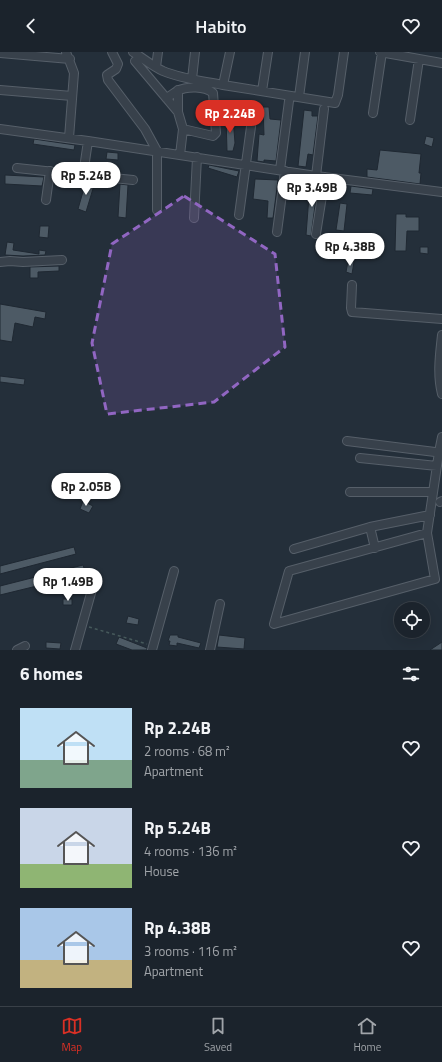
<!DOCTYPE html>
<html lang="en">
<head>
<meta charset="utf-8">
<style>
	body { margin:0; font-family:"Titillium Web",sans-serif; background:#282f38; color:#f1f3f6; height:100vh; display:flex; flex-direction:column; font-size:15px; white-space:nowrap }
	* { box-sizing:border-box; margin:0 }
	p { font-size:13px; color:#a0a4a9 }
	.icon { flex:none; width:22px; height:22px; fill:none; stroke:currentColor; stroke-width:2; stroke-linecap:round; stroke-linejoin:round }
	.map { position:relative; height:598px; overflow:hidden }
	.drawer { display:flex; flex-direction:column; background:#1b232c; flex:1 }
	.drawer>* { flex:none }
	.tools { position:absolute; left:394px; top:550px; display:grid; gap:8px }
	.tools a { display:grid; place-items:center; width:36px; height:36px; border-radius:50%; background:#1b232c; box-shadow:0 4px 16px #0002,0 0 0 1px #394048; font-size:20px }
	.price { position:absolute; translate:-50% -34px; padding:0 9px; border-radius:14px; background:#fff; color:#222; font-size:13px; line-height:26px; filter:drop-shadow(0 1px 2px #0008) }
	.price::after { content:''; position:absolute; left:50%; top:24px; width:12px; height:9px; margin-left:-6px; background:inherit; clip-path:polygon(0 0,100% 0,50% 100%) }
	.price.current { background:#d93025; color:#fff }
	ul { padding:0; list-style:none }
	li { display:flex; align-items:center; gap:12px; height:100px; padding:0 20px }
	li span { display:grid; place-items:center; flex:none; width:112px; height:80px; border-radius:0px; color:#555 }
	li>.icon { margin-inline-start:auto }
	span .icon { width:48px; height:48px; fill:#fffc; stroke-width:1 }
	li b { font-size:17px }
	h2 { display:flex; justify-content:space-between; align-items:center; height:48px; padding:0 20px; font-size:17px }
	header { display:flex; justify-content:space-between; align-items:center; height:52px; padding:0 20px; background:#1b232c; font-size:18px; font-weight:600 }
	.tab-bar { display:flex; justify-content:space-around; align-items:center; height:56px; border-top:1px solid #394048; background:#1b232c; font-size:11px; color:#a0a4a9 }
	.tab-bar a { display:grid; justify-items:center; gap:2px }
	.tab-bar .current { color:#d93025 }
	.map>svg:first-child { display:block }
</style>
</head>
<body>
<header><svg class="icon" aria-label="back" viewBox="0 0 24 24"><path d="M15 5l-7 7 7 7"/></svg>Habito<svg class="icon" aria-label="heart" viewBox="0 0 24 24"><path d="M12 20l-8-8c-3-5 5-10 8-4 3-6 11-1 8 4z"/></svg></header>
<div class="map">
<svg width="442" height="598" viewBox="0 0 442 598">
	<rect width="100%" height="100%" fill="#242f3a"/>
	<!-- building -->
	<path fill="#4d5a65" stroke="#1f2832" d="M263 55H269L270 67 281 68 276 109 264 108V110L257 109 259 82 264 83Z
		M304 58 312 59V64H318L313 103 308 102 306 115 298 114Z
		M226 65H233L235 91 233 99H227Z
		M426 84 434 86 432 95 424 92Z
		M34 87 75 93 74 98 33 92Z
		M380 98 421 102 419 121H421L420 132 367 125V117L377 118Z
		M107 100 118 101V108L106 107Z
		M209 113 239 119 237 125 208 116Z
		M5 123 44 125 42 134 5 132Z
		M255 127 278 128 273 166H267L268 149 253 147Z
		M86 129 95 130 86 160 78 157Z
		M312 130 318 131 311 184 306 183 309 144Z
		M120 132 128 133 126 166 118 165Z
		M351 134 373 137 372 143 350 141Z
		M340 151 347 152 344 179 336 178Z
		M396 162H406V165H419V179H407L406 199H395Z
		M40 174H49L48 186 39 185Z
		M7 190 14 191 13 198 39 202V198L46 199 45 203 23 204 5 203Z
		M420 195H428V202L420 201Z
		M348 209 354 210 352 222 346 220Z
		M59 214V219L38 220V226H30V215Z
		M0 252 46 260 45 267 35 265 33 275 15 271 12 290 0 288Z
		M0 324 25 327 24 333 0 330Z
		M83 449 93 454 89 461 80 457Z
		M74 495 76 502 0 522V514Z
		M83 513 86 522 0 543V534Z
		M63 547H72V553H63Z
		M128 564 139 567 138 573 126 571Z
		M170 583H178V585L201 591 199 596 177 591V594L169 593 170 589H168Z
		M219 583 245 586 244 597 217 595Z
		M119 585 147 596V598H132L116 592Z
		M46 590 61 591 60 597 46 596Z
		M442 590V598H430Z"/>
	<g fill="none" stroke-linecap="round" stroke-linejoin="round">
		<!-- minor casing -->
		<g stroke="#565f69" stroke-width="10">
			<path id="minor" d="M66 0 74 21 69 86
				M112 0 118 12 116 17 107 23 108 28 145 77 157 99V158
				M133 0C143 6 152 14 163 19 182 27 203 29 223 33L230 0
				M380 0 442 11
				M0 1 70 7
				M135 9 178 60 183 77 180 103
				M156 15 158 0
				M192 27 195 0
				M223 33 335 51 338 43 344 0
				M0 38 72 44
				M262 39 268 0
				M299 45 305 0
				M166 46C170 44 174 41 177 39 187 34 205 34 213 41L216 81 213 84 183 77
				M178 60V38
				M373 61 382 0
				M410 68 419 7
				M0 77 88 89
				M17 116 83 123 88 89 316 124 442 140
				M280 118 289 49
				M83 123 133 128
				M316 124 324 57
				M46 148 50 119
				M239 163 253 60
				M194 166 197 105
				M277 180 285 119
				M316 182 325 125
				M0 210 10 209 23 210 62 208
				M352 233 351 256 352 260 442 267
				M442 283C440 302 437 322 442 342
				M347 389 435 400H439L442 385
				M360 406 437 414
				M350 440H432
				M440 450 442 449
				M370 475 375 496
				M427 481 289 519 274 572 435 527 427 481 439 400
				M294 497 370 475 430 463
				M17 598 25 594
				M75 598 95 527
				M152 598 174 519
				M210 598 220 552"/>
		</g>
		<!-- path -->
		<path stroke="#46595b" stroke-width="1.5" stroke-dasharray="3 3" stroke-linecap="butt" d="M89 575 147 592"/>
		<!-- minor -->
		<use href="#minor" stroke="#38414b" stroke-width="8"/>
	</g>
	<!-- marked area -->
	<path fill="#9166c2" fill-opacity="0.2" stroke="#9166c2" stroke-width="3" stroke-dasharray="8 5" stroke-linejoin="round" d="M184 144 275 202 285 295 214 350 107 362 92 291 112 192Z"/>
</svg>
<div class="tools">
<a><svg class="icon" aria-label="locate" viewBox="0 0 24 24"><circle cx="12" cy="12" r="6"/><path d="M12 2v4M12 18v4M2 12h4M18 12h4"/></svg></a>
</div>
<b class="price current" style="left:230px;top:82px">Rp 2.24B</b>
<b class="price" style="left:86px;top:144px">Rp 5.24B</b>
<b class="price" style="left:312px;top:156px">Rp 3.49B</b>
<b class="price" style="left:350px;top:215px">Rp 4.38B</b>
<b class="price" style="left:86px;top:455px">Rp 2.05B</b>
<b class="price" style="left:68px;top:550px">Rp 1.49B</b>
</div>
<section class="drawer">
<h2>6 homes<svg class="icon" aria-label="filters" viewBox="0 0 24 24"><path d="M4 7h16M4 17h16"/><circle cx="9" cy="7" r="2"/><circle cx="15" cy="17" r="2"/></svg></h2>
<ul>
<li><span style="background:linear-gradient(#bfe0f5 65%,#7fa58c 0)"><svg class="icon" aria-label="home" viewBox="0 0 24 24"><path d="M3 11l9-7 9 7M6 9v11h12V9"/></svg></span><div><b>Rp 2.24B</b><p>2 rooms · 68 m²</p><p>Apartment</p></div><svg class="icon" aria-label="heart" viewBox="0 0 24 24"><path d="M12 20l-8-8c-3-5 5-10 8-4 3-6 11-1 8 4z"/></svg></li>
<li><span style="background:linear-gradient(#c9d6e8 70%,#8fb573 0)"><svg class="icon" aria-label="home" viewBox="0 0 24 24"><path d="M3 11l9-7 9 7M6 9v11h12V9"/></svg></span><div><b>Rp 5.24B</b><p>4 rooms · 136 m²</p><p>House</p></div><svg class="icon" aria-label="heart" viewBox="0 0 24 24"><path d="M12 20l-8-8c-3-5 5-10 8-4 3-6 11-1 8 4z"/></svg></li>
<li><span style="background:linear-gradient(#a9c7e8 65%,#c2b280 0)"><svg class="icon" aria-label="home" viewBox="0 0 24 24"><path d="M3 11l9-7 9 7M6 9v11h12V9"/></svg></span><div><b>Rp 4.38B</b><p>3 rooms · 116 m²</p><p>Apartment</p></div><svg class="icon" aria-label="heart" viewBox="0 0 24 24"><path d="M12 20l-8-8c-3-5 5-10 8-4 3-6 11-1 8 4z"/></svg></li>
</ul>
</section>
<nav class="tab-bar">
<a class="current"><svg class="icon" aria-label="map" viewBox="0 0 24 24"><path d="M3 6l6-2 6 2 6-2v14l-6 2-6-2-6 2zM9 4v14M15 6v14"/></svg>Map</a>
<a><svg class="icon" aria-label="saved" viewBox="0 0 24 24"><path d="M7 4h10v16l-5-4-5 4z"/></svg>Saved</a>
<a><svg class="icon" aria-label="home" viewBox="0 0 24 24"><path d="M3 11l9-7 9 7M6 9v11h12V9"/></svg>Home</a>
</nav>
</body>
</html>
